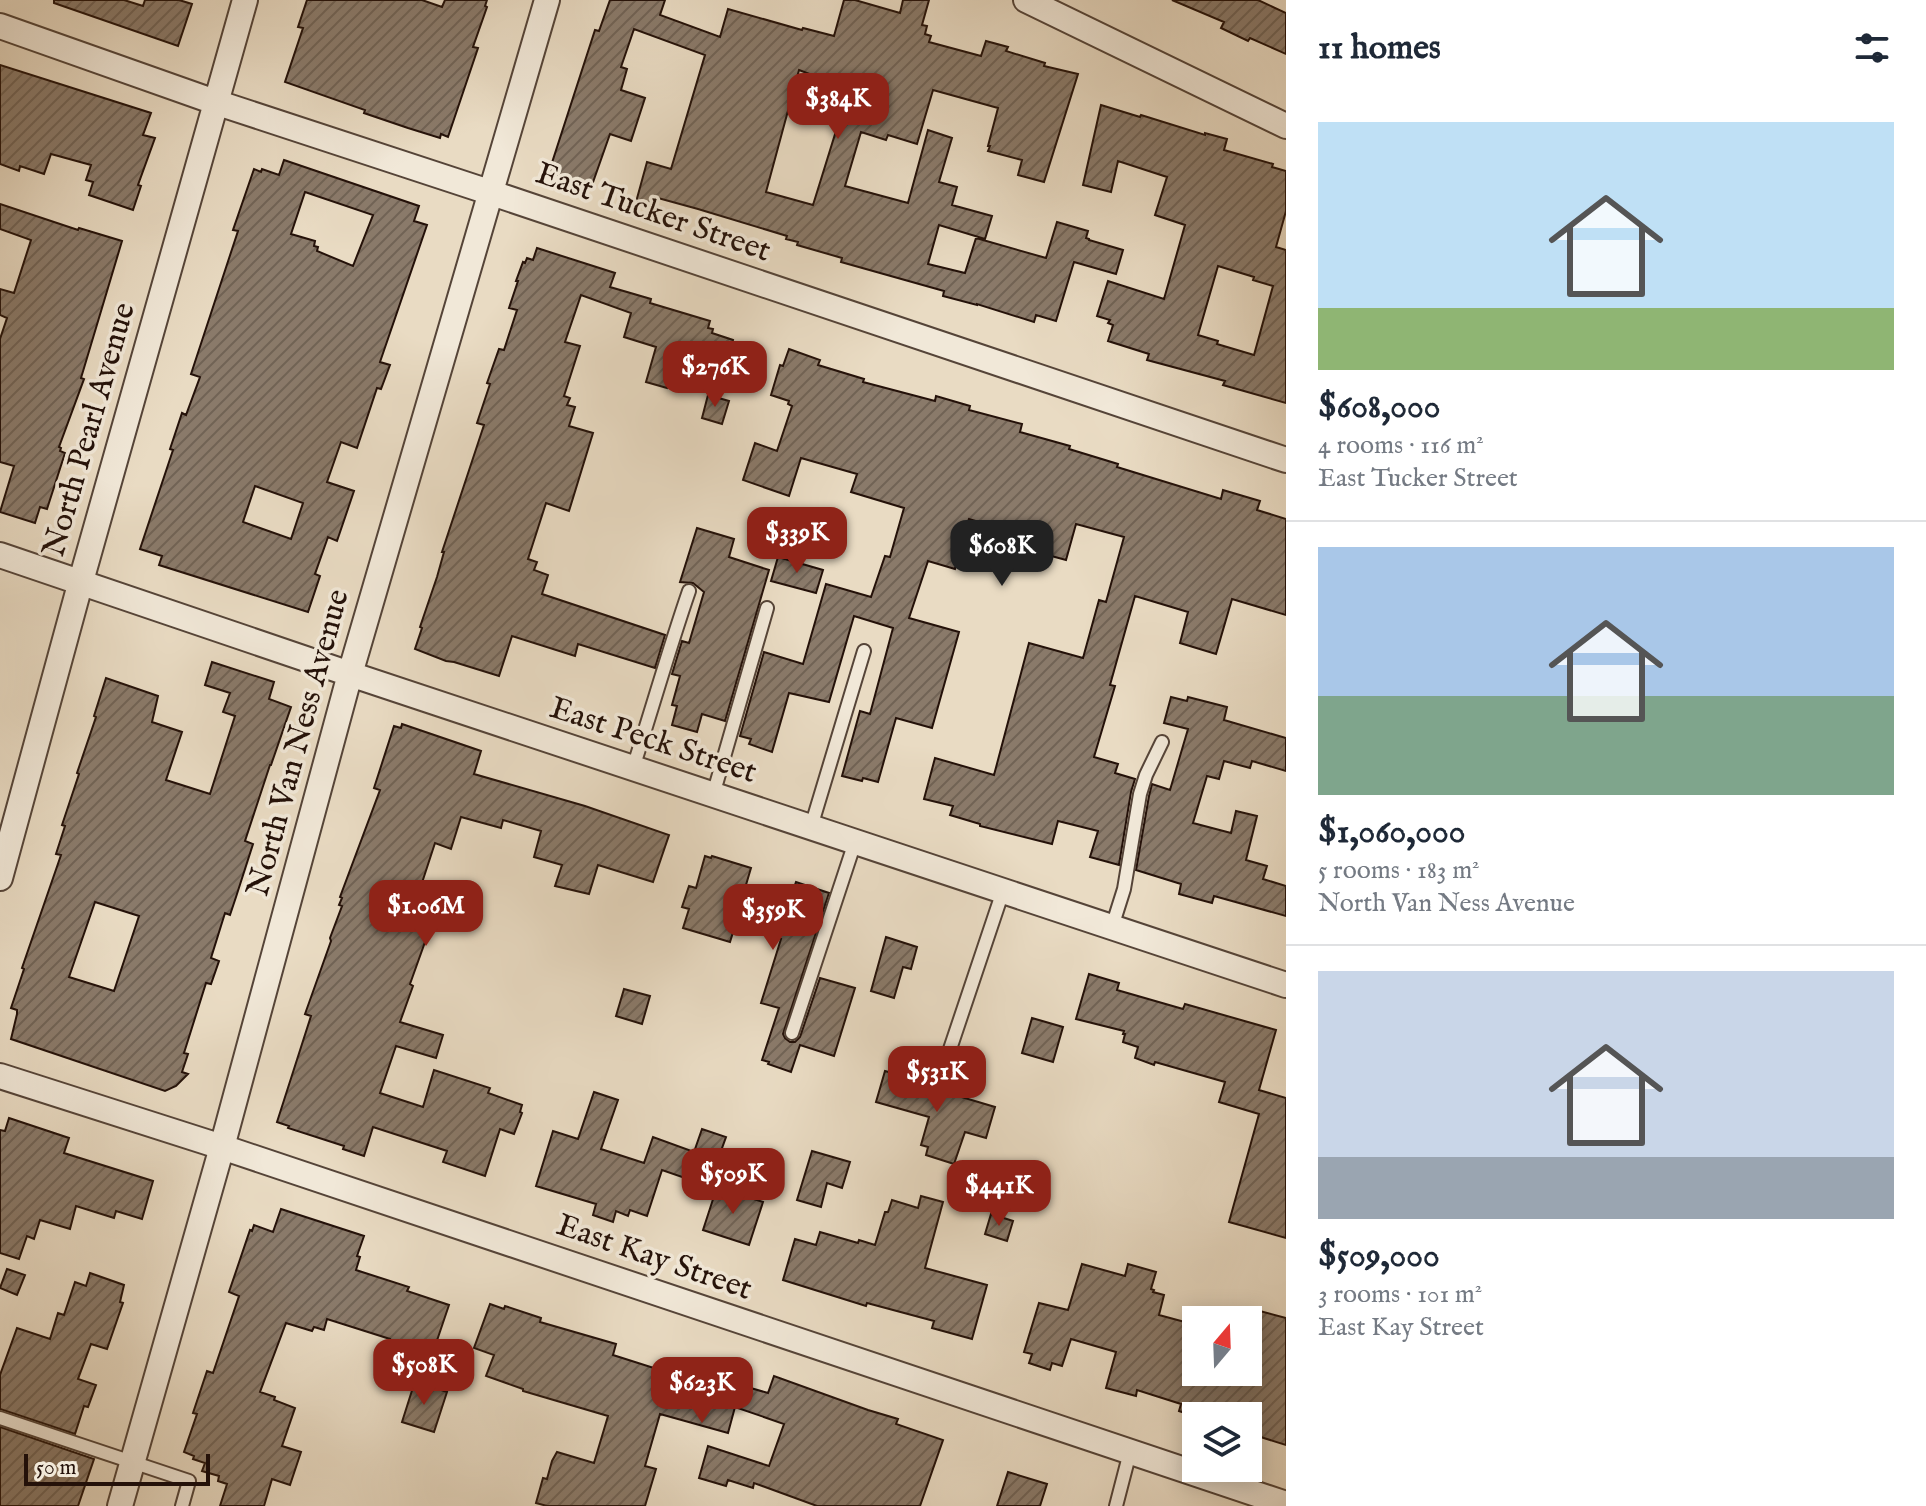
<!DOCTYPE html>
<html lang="en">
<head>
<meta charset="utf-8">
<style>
	body { margin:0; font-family:"IM FELL English",serif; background:#f6f6f7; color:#1f2937; height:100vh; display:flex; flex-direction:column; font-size:30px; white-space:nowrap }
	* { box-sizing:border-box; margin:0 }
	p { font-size:26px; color:#747a83 }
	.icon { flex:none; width:44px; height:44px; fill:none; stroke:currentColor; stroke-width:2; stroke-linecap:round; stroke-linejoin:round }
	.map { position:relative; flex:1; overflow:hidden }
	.panel { display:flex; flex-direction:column; background:#fff; width:640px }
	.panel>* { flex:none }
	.needle { width:52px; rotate:19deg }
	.controls { position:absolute; left:1182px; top:1306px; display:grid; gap:16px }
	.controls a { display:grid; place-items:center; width:80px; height:80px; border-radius:0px; background:#fff; box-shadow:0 4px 20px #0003; font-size:40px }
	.scale { position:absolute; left:24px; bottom:20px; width:186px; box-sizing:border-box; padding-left:8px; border:4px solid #241109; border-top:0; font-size:22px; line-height:28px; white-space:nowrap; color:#241109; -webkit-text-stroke:6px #f1e8d8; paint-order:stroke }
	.price { position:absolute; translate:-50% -68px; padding:0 18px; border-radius:16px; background:#8f2418; color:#fff; font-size:26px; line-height:52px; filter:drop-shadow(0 2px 4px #0008) }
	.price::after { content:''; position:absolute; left:50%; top:48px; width:24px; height:18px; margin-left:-12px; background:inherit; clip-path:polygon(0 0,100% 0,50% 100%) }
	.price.current { background:#222; color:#fff }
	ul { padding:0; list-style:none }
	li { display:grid; align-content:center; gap:16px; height:424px; padding:0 32px }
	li+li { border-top:2px solid #e0e1e3 }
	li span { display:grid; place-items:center; height:248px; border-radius:0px; color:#555 }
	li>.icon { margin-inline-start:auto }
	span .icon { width:144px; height:144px; fill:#fffc; stroke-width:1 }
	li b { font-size:34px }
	h2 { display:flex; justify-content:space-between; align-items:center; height:96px; padding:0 32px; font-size:34px }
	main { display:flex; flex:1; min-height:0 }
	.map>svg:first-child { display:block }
</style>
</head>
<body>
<main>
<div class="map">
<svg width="1286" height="1506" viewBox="0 0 1286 1506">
	<defs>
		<pattern id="building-hatch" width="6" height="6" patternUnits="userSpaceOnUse" patternTransform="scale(2)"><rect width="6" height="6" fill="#8a7a6a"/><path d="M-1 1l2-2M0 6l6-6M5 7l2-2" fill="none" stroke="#716355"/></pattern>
	</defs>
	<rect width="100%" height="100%" fill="#e9dbc3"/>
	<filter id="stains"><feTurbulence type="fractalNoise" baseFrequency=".0025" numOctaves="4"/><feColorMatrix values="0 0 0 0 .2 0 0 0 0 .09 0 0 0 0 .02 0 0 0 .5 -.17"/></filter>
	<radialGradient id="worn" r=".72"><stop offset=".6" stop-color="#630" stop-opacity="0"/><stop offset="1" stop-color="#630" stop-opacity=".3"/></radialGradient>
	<!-- building -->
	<path fill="url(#building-hatch)" stroke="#241109" stroke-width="2" fill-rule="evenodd" d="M54 0H124L143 6 145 0H179L192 4 178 46 54 3Z
		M307 0H422L442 7 445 0H487L485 6 487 7 473 47 478 48 448 137 441 134 440 138 408 128 364 113 365 110 285 82 303 28 298 27Z
		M610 0H665L660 15 720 37 728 9 802 30 803 28 834 36 844 0H855L900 13 903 0H929L922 25 927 26 925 34 931 36 929 42 981 56 986 41 1008 47 1006 51 1045 63 1044 66 1078 74 1044 182 1018 175 1022 160 988 151 990 146H988L998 108 933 90 917 144 888 135 886 140 861 132 845 186 908 203 928 130 952 138 939 182 957 187 952 205 992 216 985 239 939 225 928 264 965 273 976 238 1046 258 1057 222 1088 231 1086 238 1089 239V240L1123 250 1116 274 1074 262 1056 321 1036 315 1034 322 977 304V305L943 296 944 291 841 262 842 258 797 245 798 242 786 239 787 236 698 209 658 198 656 208 636 202 647 162 671 169 705 55 634 29 621 67 627 69 621 90 645 98 631 141 610 134 592 185 588 184 587 186 549 172 595 30 599 31ZM799 70 849 89 813 205 766 192Z
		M1172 0H1258L1286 13V54L1250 38 1248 41 1221 28 1224 22Z
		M0 65 151 113 143 135 155 138 138 185 141 186 133 210 89 195 93 182 86 180 91 165 51 154 44 174 20 166 19 171 0 164Z
		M1101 105 1140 117 1141 115 1205 135V133L1227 139 1224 150 1273 164 1272 167 1286 171V211L1276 247 1286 250V403L1223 385 1225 381 1147 360 1149 354 1108 341 1113 325 1108 323 1110 320 1097 316 1108 281 1164 299 1185 225 1155 215 1167 177 1118 161 1111 192 1083 185ZM1218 266 1254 277 1253 280 1273 286 1254 355 1217 344 1218 341 1198 335Z
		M284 160 419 206 414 221 427 225 380 362 390 365 381 389 377 388 357 448 341 442 327 482 354 491 337 541 328 537 315 574 320 576 308 612 159 565 162 556 140 549 173 450 170 449 182 413 186 415 200 377 191 374 238 231 233 230 254 169 261 172 262 169 279 175ZM305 192 373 215 353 266 317 251 318 247 314 246 315 241 291 234ZM255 486 303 503 291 539 243 522Z
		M0 204 78 230 79 228 122 241 81 378 84 379 59 447 61 448 60 451 65 453 47 509 40 507 35 523 0 512 14 466 0 462V339L7 318 0 315V289L14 293 31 240 0 229Z
		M537 248 615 273 610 287 651 299 650 303 710 321 708 328 713 329 712 333 733 340 722 379 673 364 667 388 646 382 656 347 624 337 631 313 581 295 565 342 580 346 564 396 570 398 567 405 575 407 569 426 593 433 569 511 546 503 528 559 537 562 534 570 548 575 542 594 665 635 655 668 578 644 575 656 512 636 499 676 454 662 446 661 415 649 422 628 420 627 437 577 444 552H442L484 425 477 423 490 384 487 383 499 349 504 350 517 310 509 308 518 281H516L523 262 525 263 527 258 533 260Z
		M789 349 820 360 818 365 864 379 863 382 935 401 936 396 970 406 969 410 1022 424 1020 432 1070 446 1069 449 1118 464 1117 467 1221 499 1223 490 1260 501 1257 510 1286 519V615L1232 599 1216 654 1180 643 1188 612 1135 596 1110 685 1115 686 1094 757 1118 764 1115 773 1135 779 1131 792 1119 865 1090 857 1098 831 1058 821 1052 844 980 826V824L950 815 953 806 924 799 935 758 994 775 1029 643 1083 658 1099 600 1106 602 1124 537 1076 524 1066 560 1044 554 1047 542 969 519 955 569 928 561 909 618 959 632 932 728 896 718 878 782 863 778 862 781 842 776 860 711 870 714 893 628 854 616 829 702 789 693 772 752 749 744 751 739 740 736 764 652 803 664 826 584 871 597 885 556 890 557 904 508 851 492 857 474 801 458 789 496 743 480 755 443 777 451 792 406 788 404 789 401 771 395 780 365 783 366Z
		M708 395 729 401 722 424 702 418Z
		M697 528 734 539 729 557 769 570 725 721 702 714 697 732 672 725 677 706 672 705 680 676 672 674 682 641 689 643 704 592 693 583 680 582Z
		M778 557 823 570 816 593 771 581Z
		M212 662 274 682 269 699 291 707 271 765H270L245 841 253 844 236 897 230 915 225 913 211 958 219 961 211 984 206 983 184 1053 188 1054 182 1072 188 1074 176 1086 165 1091 11 1039 17 1014V1010L11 1008 24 969 22 968 61 855 56 854 65 826 62 825 79 774 77 773 96 717 94 716 106 678 158 696 152 722 182 732 166 780 210 794 235 716 223 712 230 693 205 685ZM95 902 139 916 114 991 69 977Z
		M1171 697 1187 701 1188 697 1227 707 1224 720 1286 738V771L1252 761 1250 768 1224 761 1219 779 1207 776 1193 823 1231 833 1236 811 1257 816 1246 860 1267 866 1263 879 1286 886V916L1214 896 1212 903 1179 894 1181 884 1136 870 1149 796 1152 784 1170 790 1188 729 1164 723Z
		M402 724 481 751 474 774 585 806 669 835 653 882 598 865 589 894 555 886 562 865 534 857 541 831 503 820 501 828 461 817 451 849 435 843 418 895 422 896 413 922 430 928 410 984 413 986 400 1022 443 1035 436 1058 396 1046 380 1093 423 1107 434 1070 490 1088 488 1093 522 1105 520 1112 522 1113 514 1134 500 1129 485 1176 443 1162 447 1151 373 1127 364 1156 343 1149 344 1146 288 1128 289 1126 277 1122 311 1016 305 1014 331 941 330 938 342 906 339 905 342 898 340 897 380 790 374 788 394 726 401 728Z
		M705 856 711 858 712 856 751 868 743 895 753 899V900L786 910 796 882 829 893 783 1034 785 1038 790 1042H795L800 1037 820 978 855 988 834 1056 800 1045 791 1072 768 1064 769 1062 762 1060 779 1008 761 1003 781 939 735 926 730 942 683 928 689 909 682 907 689 886 696 888Z
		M886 937 917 947 911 969 903 967 894 998 871 991Z
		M1089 974 1119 983 1117 990 1183 1009 1185 1004 1276 1030 1259 1090 1286 1098V1238L1229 1222 1259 1114 1219 1102 1225 1082 1155 1062 1154 1065 1135 1058 1138 1047 1123 1042 1125 1034H1123L1124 1031 1076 1019Z
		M624 989 650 996 642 1024 616 1016Z
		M1032 1018 1063 1027 1053 1062 1022 1053Z
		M885 1071 933 1084 931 1088 995 1107 986 1138 965 1132 954 1164 926 1155 928 1147 921 1145 929 1117 876 1102Z
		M594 1092 618 1100 601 1149 644 1163 653 1137 694 1152 702 1129 726 1137 717 1162 722 1164 714 1188 662 1170 647 1216 630 1210 628 1216 616 1211 613 1222 593 1215 596 1204 536 1186 553 1131 578 1139Z
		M9 1118 69 1138 64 1153 153 1181 142 1219 116 1211 114 1218 76 1206 70 1229 40 1220 34 1239 27 1236 19 1259 0 1253V1130L5 1131Z
		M812 1151 850 1162 842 1188 827 1183 821 1207 797 1200Z
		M717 1187 763 1202 749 1245 703 1230Z
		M921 1196 943 1202 925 1268 987 1285 972 1339 932 1328 934 1321 867 1303 866 1306 783 1280 795 1239 816 1245 820 1232 858 1243 859 1240 875 1245 885 1212H888L892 1200 918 1208Z
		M281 1209 364 1236 357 1256 360 1257 356 1270 409 1287 407 1291 449 1305 426 1373 384 1361 390 1339 327 1319 324 1330 314 1327 312 1331 286 1323 260 1392 275 1397 274 1400 295 1408 282 1446 301 1452 290 1485 272 1479 264 1506H220L227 1484 218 1481 219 1476 202 1471 205 1463 193 1459 194 1456 184 1452 197 1414 193 1413 207 1371 213 1373 239 1296 229 1292 250 1230 252 1231 254 1225 273 1232Z
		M991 1214 1013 1221 1007 1241 985 1234Z
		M1082 1264 1125 1276 1128 1264 1156 1272 1151 1289 1154 1290 1153 1292 1164 1295 1159 1315 1196 1325V1372H1248V1336L1256 1310 1286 1318V1445L1248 1433V1416H1194L1179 1411 1181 1404 1137 1390 1136 1396 1106 1388 1116 1352 1071 1339 1062 1366 1052 1363 1050 1370 1029 1363 1032 1354 1024 1352 1039 1303 1068 1310Z
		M7 1269 25 1275 17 1295 0 1288Z
		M90 1273 124 1285 120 1302 123 1303 107 1349 91 1344 78 1379 96 1385 88 1407 84 1406 75 1434 0 1409V1375L17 1328 50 1339 58 1313 64 1315 75 1282 86 1286Z
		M490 1304 504 1309 505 1306 541 1318 540 1322 616 1344 613 1355 660 1370 662 1361 685 1368 682 1380 720 1391 723 1380 768 1393 774 1376 868 1410 898 1419 896 1424 943 1440 920 1506H817L754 1483 753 1488 728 1480 726 1486 699 1478 708 1446 769 1466 784 1424 735 1407 728 1433 660 1414 645 1466 656 1469 645 1506H547L536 1503 543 1478 547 1479 552 1461 557 1452 594 1463 608 1416 523 1391V1389L486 1376 494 1355 474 1348Z
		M415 1381 447 1392 434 1432 402 1422Z
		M0 1427 94 1459 78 1506H0Z
		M1008 1472 1047 1484 1040 1506H997Z"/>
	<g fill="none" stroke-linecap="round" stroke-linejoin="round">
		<!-- lane casing -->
		<g stroke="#554438" stroke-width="16">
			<path id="lane" d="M633 768C652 709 669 649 689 591
				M713 795 767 608
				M811 827 864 651
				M1112 927 1124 889 1140 794 1146 775 1162 742
				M792 1033 855 842
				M944 1067 1003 891
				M0 1418 189 1481 182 1506
				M1116 1506 1130 1452"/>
		</g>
		<!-- street casing -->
		<g stroke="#554438" stroke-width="28">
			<path id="street" d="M1026 0 1286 126
				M0 26 215 102 492 193 1286 460
				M0 555 350 674 1286 985
				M0 878 81 581 245 0
				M0 1076 222 1147 1286 1504
				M120 1506 222 1147 350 674 547 0"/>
		</g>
		<!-- lane -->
		<use href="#lane" stroke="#f1e8d8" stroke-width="12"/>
		<!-- street -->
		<use href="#street" stroke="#f1e8d8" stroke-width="24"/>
	</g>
	<g text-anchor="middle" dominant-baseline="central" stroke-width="7" stroke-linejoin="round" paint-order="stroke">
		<!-- street labels -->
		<g font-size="32" fill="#241109" stroke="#f1e8d8">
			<text transform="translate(653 213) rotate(19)">East Tucker Street</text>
			<text transform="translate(90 430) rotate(-74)">North Pearl Avenue</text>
			<text transform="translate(653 741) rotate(18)">East Peck Street</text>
			<text transform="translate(299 743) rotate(-75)">North Van Ness Avenue</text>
			<text transform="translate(654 1258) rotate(19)">East Kay Street</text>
		</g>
	</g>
	<rect width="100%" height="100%" filter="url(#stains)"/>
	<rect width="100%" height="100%" fill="url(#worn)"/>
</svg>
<div class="controls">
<a><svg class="needle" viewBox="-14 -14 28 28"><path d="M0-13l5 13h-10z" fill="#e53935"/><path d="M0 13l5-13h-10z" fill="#747a83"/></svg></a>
<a><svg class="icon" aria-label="layers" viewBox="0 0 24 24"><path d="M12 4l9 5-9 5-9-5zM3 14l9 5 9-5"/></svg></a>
</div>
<div class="scale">50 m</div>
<b class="price" style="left:838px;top:141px">$384K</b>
<b class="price" style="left:715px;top:409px">$276K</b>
<b class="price" style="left:797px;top:575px">$339K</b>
<b class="price current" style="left:1002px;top:588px">$608K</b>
<b class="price" style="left:426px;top:948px">$1.06M</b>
<b class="price" style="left:773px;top:952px">$359K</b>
<b class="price" style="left:937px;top:1114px">$531K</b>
<b class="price" style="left:733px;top:1216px">$509K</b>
<b class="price" style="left:999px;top:1228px">$441K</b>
<b class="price" style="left:424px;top:1407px">$508K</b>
<b class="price" style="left:702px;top:1425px">$623K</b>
</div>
<section class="panel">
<h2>11 homes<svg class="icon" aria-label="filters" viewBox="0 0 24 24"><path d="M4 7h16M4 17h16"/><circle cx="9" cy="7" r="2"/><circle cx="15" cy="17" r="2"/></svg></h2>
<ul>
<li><span style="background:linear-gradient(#bfe0f5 75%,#8fb573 0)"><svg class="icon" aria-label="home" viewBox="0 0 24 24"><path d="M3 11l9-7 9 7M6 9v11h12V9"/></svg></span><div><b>$608,000</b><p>4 rooms · 116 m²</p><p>East Tucker Street</p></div></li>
<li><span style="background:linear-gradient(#a9c7e8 60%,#7fa58c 0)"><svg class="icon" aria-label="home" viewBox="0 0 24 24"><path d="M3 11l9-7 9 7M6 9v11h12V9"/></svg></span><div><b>$1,060,000</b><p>5 rooms · 183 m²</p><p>North Van Ness Avenue</p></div></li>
<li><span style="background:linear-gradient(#c9d6e8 75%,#9aa5b1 0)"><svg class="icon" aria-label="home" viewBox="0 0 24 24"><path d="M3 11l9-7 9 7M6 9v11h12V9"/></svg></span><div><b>$509,000</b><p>3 rooms · 101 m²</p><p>East Kay Street</p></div></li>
</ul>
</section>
</main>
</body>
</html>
